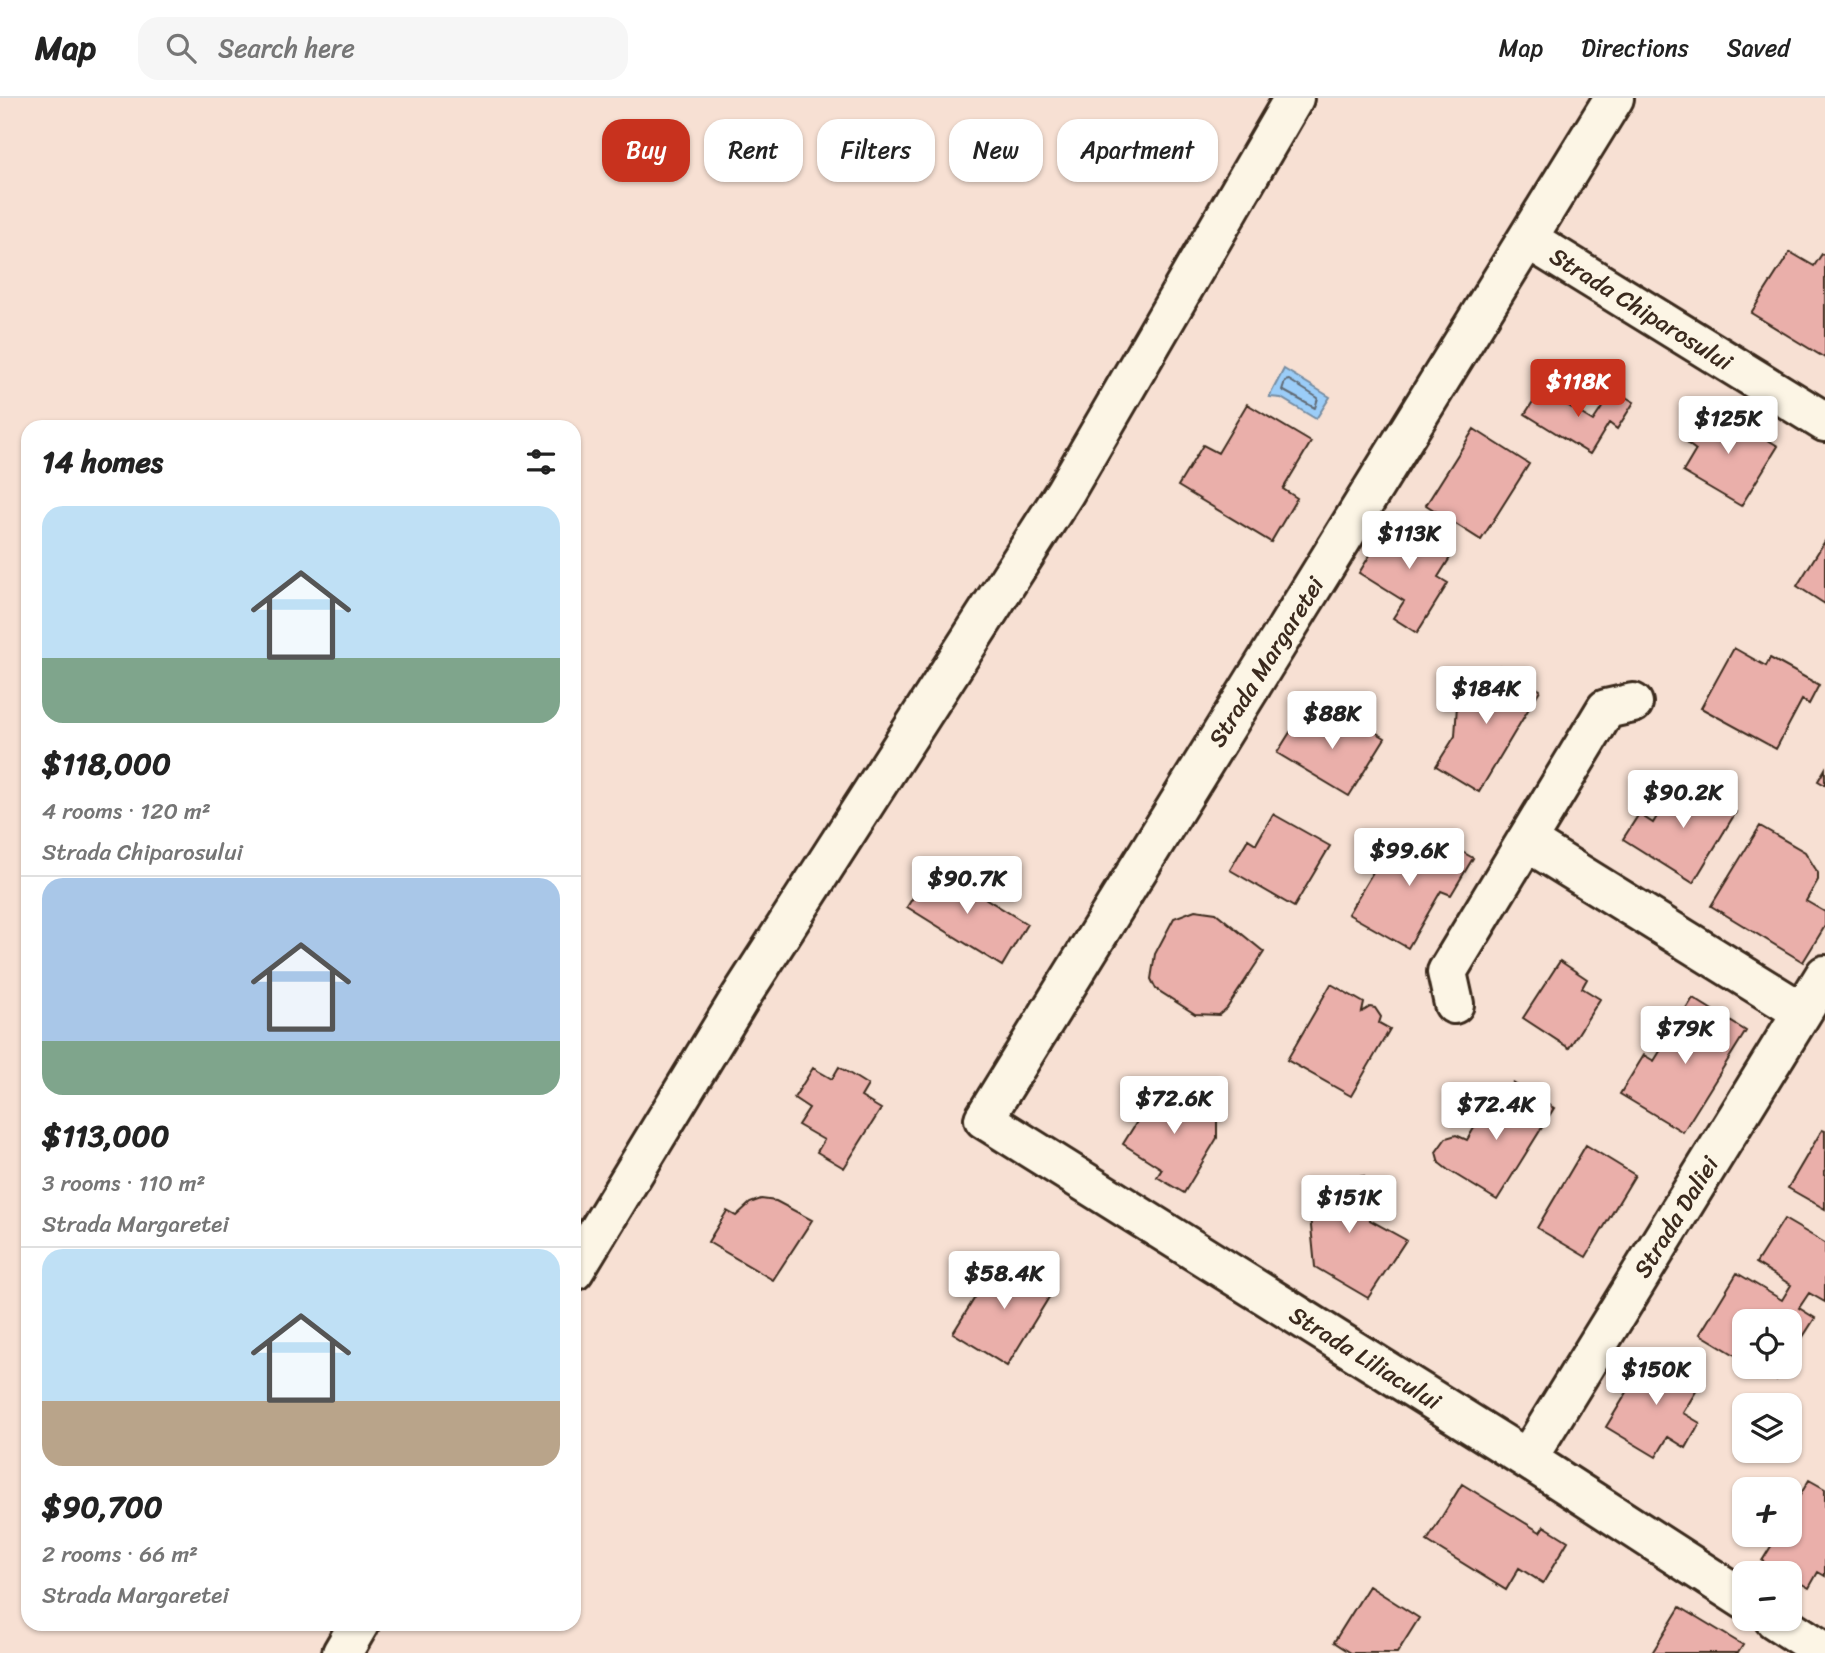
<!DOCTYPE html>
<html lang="en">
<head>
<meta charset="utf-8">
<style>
	body { margin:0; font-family:Sriracha,sans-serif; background:#f6f6f6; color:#222; height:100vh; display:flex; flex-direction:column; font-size:26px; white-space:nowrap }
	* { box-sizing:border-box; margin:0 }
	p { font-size:23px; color:#767676 }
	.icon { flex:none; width:38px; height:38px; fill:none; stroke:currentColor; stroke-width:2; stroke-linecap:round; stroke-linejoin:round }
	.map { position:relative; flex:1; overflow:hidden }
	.drawer { position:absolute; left:21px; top:322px; width:560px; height:1211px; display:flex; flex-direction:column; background:#fff; border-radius:21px; box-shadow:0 2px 5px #0004 }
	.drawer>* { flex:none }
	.hud { position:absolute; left:602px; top:21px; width:665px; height:63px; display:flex; gap:14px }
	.tools { position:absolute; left:1732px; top:1211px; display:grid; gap:14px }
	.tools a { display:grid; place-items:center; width:70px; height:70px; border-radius:14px; background:#fff; box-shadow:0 2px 5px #0004; font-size:35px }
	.price { position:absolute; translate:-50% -60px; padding:0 16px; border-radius:7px; background:#fff; color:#222; font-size:23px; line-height:46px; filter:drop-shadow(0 2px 4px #0008) }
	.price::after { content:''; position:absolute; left:50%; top:42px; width:21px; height:16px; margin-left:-10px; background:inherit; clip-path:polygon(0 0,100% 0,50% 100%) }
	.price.on { background:#c8321e; color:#fff }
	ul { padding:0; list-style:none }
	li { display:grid; align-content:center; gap:14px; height:371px; padding:0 21px }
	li+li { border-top:2px solid #e0e0e0 }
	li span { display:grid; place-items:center; height:217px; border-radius:21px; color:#555 }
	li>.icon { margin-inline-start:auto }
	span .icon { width:126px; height:126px; fill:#fffc; stroke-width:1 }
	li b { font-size:30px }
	h2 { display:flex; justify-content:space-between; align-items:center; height:84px; padding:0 21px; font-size:30px }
	.tag { padding:0 24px; border-radius:21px; background:#fff; box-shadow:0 2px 5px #0004; font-size:24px; line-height:63px }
	.tag.on { background:#c8321e; color:#fff }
	header { display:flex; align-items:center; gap:42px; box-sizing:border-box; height:98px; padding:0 35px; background:#fff; border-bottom:2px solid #e0e0e0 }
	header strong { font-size:33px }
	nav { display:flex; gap:38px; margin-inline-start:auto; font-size:24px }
	.search { width:490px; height:63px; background:#f6f6f6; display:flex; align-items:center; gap:18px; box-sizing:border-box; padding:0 24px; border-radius:21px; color:#767676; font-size:26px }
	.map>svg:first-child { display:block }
</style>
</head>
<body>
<header>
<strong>Map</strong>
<div class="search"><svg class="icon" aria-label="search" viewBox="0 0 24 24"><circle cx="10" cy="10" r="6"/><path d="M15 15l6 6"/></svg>Search here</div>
<nav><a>Map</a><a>Directions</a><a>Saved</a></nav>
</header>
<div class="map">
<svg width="1825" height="1555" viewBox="0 0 1825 1555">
	<rect width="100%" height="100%" fill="#f7e0d3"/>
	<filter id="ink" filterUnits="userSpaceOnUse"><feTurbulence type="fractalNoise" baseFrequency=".0143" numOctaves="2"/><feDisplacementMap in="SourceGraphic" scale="14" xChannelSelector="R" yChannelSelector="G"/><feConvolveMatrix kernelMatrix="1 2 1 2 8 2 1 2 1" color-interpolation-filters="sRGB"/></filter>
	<g filter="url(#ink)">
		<!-- water -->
		<path fill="#9bcdf8" stroke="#758ca1" stroke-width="2" d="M1284 271 1330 299 1316 321 1281 300 1269 299Z"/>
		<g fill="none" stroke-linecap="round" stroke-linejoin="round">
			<!-- shore -->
			<path stroke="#616b75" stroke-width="2" d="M1289 282 1318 300 1315 310 1282 292 1285 283Z"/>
		</g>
		<!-- building -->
		<path fill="#eaafaa" stroke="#3b2a1e" stroke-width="2" d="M1790 154 1814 168 1822 156 1825 158V260L1751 215Z
			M1541 291 1593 323 1614 292 1634 304 1617 331 1609 325 1590 356 1525 316Z
			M1247 306 1311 344 1283 391 1297 400 1271 444 1178 388 1203 347 1218 355Z
			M1711 308 1778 348 1741 408 1683 374 1696 352 1688 346Z
			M1474 331 1529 366 1481 442 1426 407Z
			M1394 418 1453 455 1438 479 1448 485 1417 535 1393 520 1404 503 1359 475Z
			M1825 443V506L1797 488Z
			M1734 550 1766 568 1770 560 1819 587 1809 606 1802 602 1776 651 1701 610Z
			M1500 568 1540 592 1479 694 1436 668 1455 638 1457 607 1476 576 1493 582Z
			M1302 615 1338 636 1349 618 1385 640 1349 698 1277 655Z
			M1825 671V687L1818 683Z
			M1680 680 1736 714 1693 785 1623 741 1639 716 1653 725Z
			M1273 716 1330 748 1294 809 1230 772 1248 741 1256 746Z
			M1760 728 1805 754 1818 775V782L1806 803 1825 814V828L1803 864 1711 808Z
			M1434 738 1473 760 1451 797 1441 793 1408 850 1348 816 1383 757 1395 750 1427 749Z
			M933 768 1027 826 1002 868 907 809Z
			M1195 812 1216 815 1264 854 1227 910 1219 917 1195 916 1156 891 1151 881 1155 856 1174 820Z
			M1560 863 1587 881 1582 890 1600 901 1569 950 1523 920Z
			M1331 886 1364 905 1362 914 1370 909 1375 910 1381 919 1379 925 1390 931 1351 998 1287 962Z
			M1693 900 1746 933 1683 1034 1620 996 1644 957 1654 963Z
			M839 969 868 987 861 999 881 1011 844 1070 817 1054 824 1042 798 1027 809 1010 794 1000 813 970 832 981Z
			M1161 985 1217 1018V1040L1184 1095 1157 1079 1162 1071 1123 1046Z
			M1513 985 1554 1010 1497 1102 1448 1072 1439 1065 1436 1054 1446 1040 1456 1037 1467 1042 1487 1008 1496 1013Z
			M1822 1032 1825 1033V1111L1788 1090Z
			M1586 1047 1635 1077 1586 1159 1537 1130Z
			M1364 1078 1370 1122 1406 1142 1368 1200 1315 1169 1307 1087Z
			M761 1101 776 1103 812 1122 773 1182 708 1144 727 1113 736 1118 750 1105Z
			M1784 1121 1825 1145V1204L1809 1195 1799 1210 1815 1220 1790 1259V1223H1745V1263L1700 1236 1737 1175 1782 1202 1791 1187 1756 1165Z
			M1000 1159 1054 1191 1007 1268 953 1235Z
			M1652 1253 1693 1278 1689 1285 1698 1290 1683 1315 1700 1325 1686 1350 1668 1339 1656 1359 1606 1329Z
			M1754 1269H1785L1776 1282Z
			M1809 1382 1825 1391V1478L1818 1474 1809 1490 1790 1479V1475H1784L1762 1463 1778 1437H1790V1414Z
			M1462 1386 1540 1434 1544 1428 1568 1443 1543 1485 1519 1470 1506 1492 1427 1443Z
			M1369 1488 1419 1520 1397 1555H1351L1334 1544Z
			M1680 1509 1743 1547 1738 1555H1652Z"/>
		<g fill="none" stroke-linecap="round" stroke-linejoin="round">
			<!-- minor casing -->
			<g stroke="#3b2a1e" stroke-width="44">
				<path id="minor" d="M1614 0 984 1021 1527 1361 1745 1502
					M1528 141 1825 324
					M1526 743 1802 914
					M1454 906 1447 874 1606 611 1633 605
					M574 1173 740 900 1065 394 1294 0
					M1527 1361 1825 877
					M1774 1521 1825 1554
					M342 1555 359 1526"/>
			</g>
			<!-- minor -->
			<use href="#minor" stroke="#fcf5e5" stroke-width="38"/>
		</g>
	</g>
	<g text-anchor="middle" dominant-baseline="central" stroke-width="5" stroke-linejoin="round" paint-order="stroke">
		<!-- street labels -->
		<g font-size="24" fill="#3b2a1e" stroke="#fcf5e5">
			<text transform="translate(1641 211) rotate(32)">Strada Chiparosului</text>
			<text transform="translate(1266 564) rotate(-58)">Strada Margaretei</text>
			<text transform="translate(1676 1119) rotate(-58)">Strada Daliei</text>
			<text transform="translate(1365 1260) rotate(32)">Strada Liliacului</text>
		</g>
	</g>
</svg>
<div class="tools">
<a><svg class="icon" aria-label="locate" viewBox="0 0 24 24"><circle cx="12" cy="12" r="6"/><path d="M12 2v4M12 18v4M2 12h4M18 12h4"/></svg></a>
<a><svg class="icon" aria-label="layers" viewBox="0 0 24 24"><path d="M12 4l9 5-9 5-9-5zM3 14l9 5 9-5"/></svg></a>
<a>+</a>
<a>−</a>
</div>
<b class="price on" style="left:1578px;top:321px">$118K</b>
<b class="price" style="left:1728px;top:358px">$125K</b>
<b class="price" style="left:1409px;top:473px">$113K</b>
<b class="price" style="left:1486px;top:628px">$184K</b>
<b class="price" style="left:1332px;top:653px">$88K</b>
<b class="price" style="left:1683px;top:732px">$90.2K</b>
<b class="price" style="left:1409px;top:790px">$99.6K</b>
<b class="price" style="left:967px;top:818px">$90.7K</b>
<b class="price" style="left:1685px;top:968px">$79K</b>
<b class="price" style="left:1174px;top:1038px">$72.6K</b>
<b class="price" style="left:1496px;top:1044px">$72.4K</b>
<b class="price" style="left:1349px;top:1137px">$151K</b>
<b class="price" style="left:1004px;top:1213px">$58.4K</b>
<b class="price" style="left:1656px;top:1309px">$150K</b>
<div class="hud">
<a class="tag on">Buy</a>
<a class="tag">Rent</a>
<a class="tag">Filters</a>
<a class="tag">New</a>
<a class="tag">Apartment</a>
</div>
<section class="drawer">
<h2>14 homes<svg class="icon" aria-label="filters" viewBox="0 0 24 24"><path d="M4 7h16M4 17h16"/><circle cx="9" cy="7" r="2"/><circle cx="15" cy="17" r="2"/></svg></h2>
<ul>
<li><span style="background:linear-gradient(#bfe0f5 70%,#7fa58c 0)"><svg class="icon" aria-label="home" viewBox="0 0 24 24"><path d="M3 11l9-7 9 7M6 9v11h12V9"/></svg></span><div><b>$118,000</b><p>4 rooms · 120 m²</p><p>Strada Chiparosului</p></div></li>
<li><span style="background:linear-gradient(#a9c7e8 75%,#7fa58c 0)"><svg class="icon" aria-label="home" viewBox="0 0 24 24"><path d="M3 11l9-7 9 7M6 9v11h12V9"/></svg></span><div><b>$113,000</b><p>3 rooms · 110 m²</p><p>Strada Margaretei</p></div></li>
<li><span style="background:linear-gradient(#bfe0f5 70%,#b9a48a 0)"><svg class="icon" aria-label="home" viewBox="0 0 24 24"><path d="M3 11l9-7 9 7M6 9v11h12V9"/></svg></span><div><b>$90,700</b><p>2 rooms · 66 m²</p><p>Strada Margaretei</p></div></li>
</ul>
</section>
</div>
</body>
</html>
